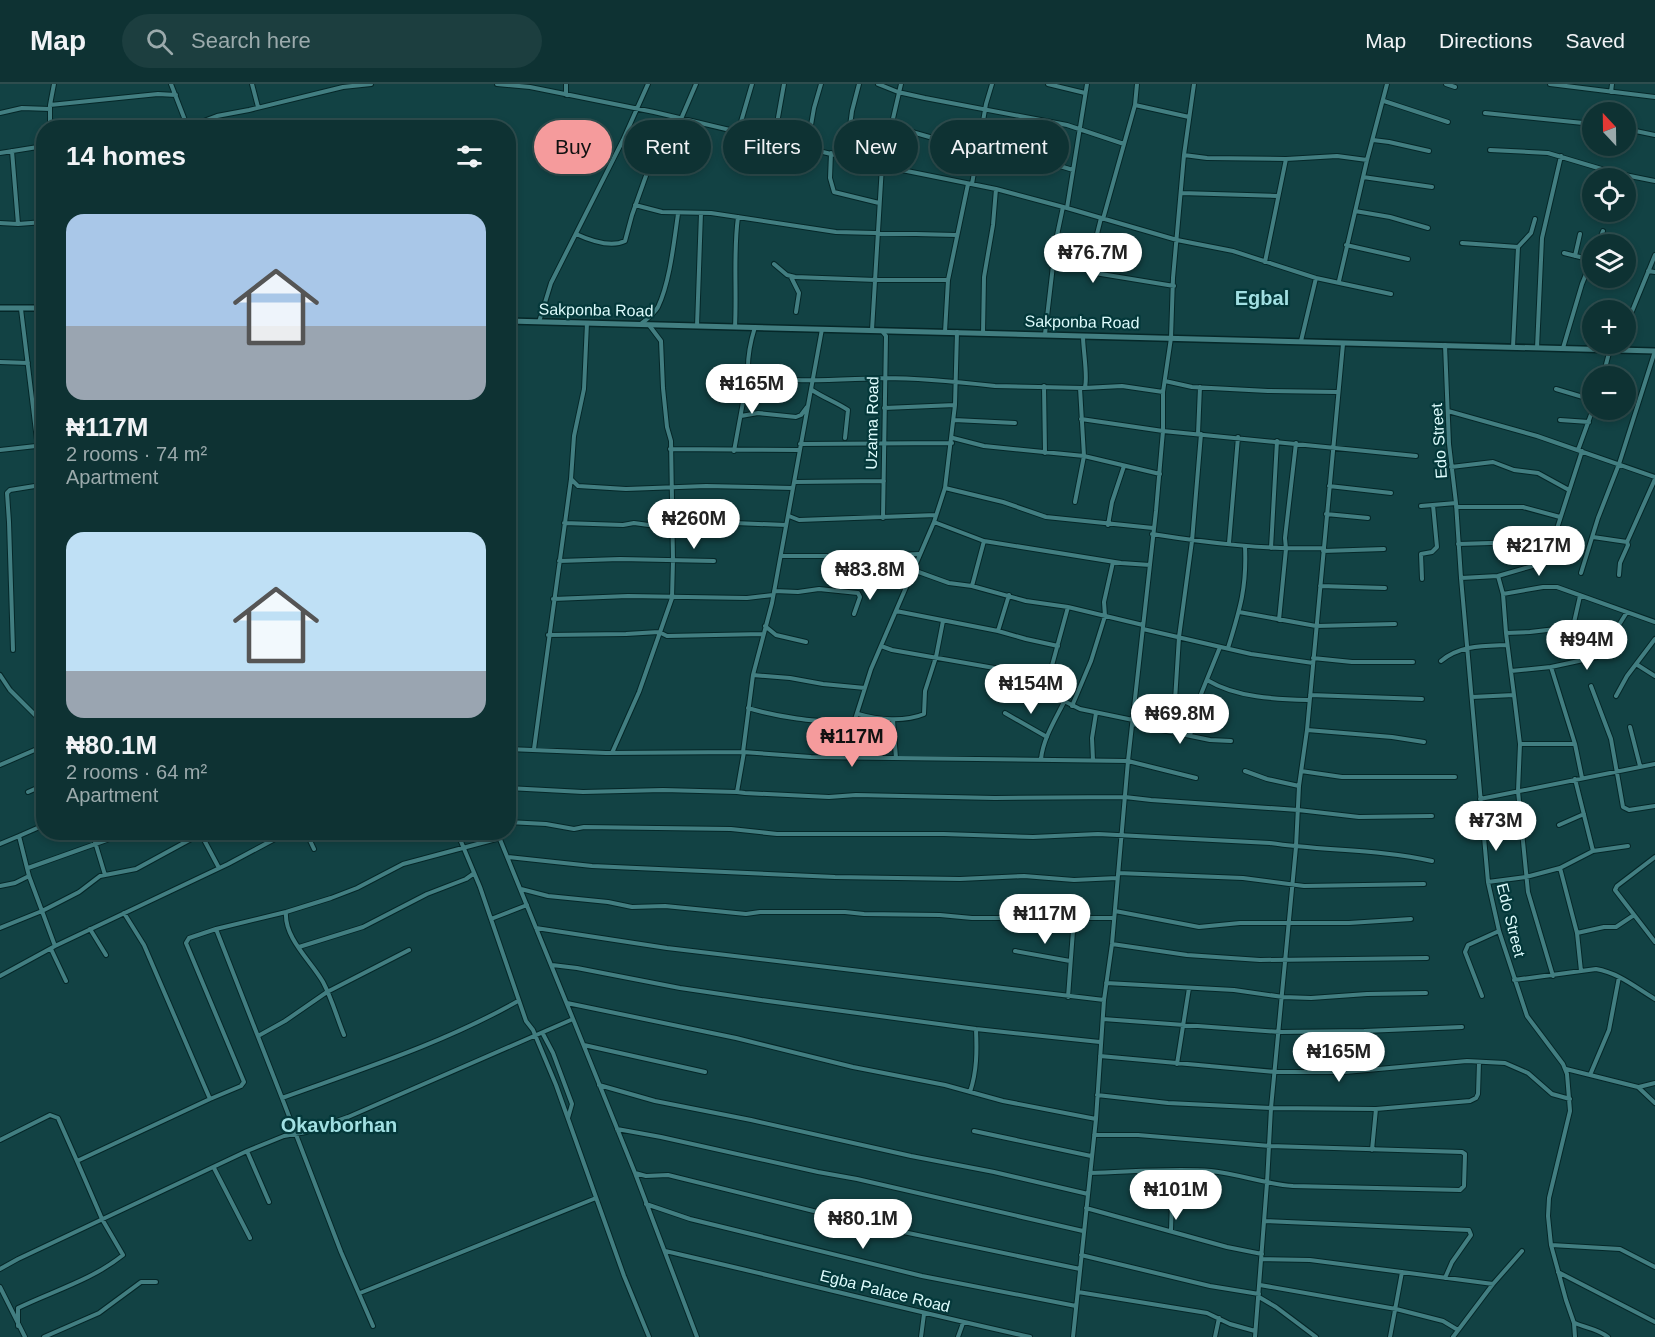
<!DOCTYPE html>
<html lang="en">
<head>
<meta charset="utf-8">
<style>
	body { margin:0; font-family:Helvetica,sans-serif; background:#1c3e3f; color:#f1f3f6; height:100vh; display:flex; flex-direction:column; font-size:22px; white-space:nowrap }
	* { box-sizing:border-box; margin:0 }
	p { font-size:20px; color:#9baaac }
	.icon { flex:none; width:33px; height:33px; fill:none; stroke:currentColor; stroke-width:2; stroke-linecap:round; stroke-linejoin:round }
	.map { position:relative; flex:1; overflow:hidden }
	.side { position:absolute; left:36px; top:36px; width:480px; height:720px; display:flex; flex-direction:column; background:#0e3233; border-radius:24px; box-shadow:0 3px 9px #0003,0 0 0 2px #2e4d4e }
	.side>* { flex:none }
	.guide { position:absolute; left:534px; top:36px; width:570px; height:54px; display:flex; gap:12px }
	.needle { width:39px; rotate:338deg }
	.controls { position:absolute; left:1582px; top:18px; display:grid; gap:12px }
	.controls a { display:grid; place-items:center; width:54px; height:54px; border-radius:50%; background:#0e3233; box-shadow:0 3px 9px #0003,0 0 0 2px #2e4d4e; font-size:30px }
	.price { position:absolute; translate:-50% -51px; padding:0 14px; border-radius:21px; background:#fff; color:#222; font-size:20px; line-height:39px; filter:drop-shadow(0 2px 3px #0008) }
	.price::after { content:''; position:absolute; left:50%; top:36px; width:18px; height:14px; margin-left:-9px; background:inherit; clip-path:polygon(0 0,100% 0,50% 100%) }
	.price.selected { background:#f59b9c; color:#111 }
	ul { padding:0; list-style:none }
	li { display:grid; align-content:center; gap:12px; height:318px; padding:0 30px }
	li span { display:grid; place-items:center; height:186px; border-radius:18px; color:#555 }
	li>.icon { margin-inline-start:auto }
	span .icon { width:108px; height:108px; fill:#fffc; stroke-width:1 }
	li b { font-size:26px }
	h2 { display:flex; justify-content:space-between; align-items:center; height:72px; padding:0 30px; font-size:26px }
	.pill { padding:0 21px; border-radius:27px; background:#0e3233; box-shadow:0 3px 9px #0003,0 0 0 2px #2e4d4e; font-size:21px; line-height:54px }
	.pill.selected { background:#f59b9c; color:#111 }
	header { display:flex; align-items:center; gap:36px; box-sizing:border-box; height:84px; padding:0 30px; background:#0e3233; border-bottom:2px solid #2e4d4e }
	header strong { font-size:28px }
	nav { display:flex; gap:33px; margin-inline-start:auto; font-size:21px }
	.search { width:420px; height:54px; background:#1c3e3f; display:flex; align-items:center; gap:15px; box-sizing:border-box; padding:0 21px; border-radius:33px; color:#9baaac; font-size:22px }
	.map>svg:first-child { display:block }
</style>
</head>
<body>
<header>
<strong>Map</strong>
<div class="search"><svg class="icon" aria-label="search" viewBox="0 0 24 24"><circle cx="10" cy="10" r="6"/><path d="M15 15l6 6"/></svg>Search here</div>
<nav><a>Map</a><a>Directions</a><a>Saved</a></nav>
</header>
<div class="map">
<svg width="1655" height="1253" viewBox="0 0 1655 1253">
	<rect width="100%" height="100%" fill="#124244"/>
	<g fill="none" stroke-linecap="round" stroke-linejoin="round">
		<!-- minor casing -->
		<g stroke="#052728" stroke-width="6">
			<path id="minor" d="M171 0 188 44
				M252 0 258 23
				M497 0 530 3 654 28 882 82 996 105 1067 124 1177 156 1233 167 1316 194 1391 210
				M878 0 898 8 925 14 1067 41 1124 60
				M1048 0 1085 9
				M1446 0 1455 3
				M1550 0 1655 13
				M1611 8 1612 0
				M566 11V0
				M1384 17 1448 38
				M50 21 158 10 176 11
				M1135 21 1189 33
				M0 29 22 24 50 25
				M1485 29 1593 40
				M681 35 696 0
				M891 42 933 54 978 63 1001 64 1073 86
				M188 43 217 32 249 26 343 3 371 0
				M50 44V21L54 0
				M1626 45 1655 51
				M738 48 752 0
				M774 56 784 0
				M1373 56 1389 58 1429 67
				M807 64 814 24 821 0
				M1490 66 1548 69 1615 89 1655 97
				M0 69 44 62
				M831 69 830 94 834 108 879 119
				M1184 71 1207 74 1286 75 1337 72 1367 76
				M846 72 852 27 859 0
				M1363 93 1432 103
				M972 100 986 20 992 0
				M1181 109 1277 112
				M635 121 662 128 711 129 836 148 956 151
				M1067 124 1087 0
				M1355 127 1390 133 1428 144
				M1101 134 1088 186 1095 189 1174 202
				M1103 135 1135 21 1137 0
				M0 139 18 140 12 67
				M18 140 44 138
				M576 150C589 156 611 164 625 157L632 131 653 72 648 67 623 56
				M1462 159 1518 163 1513 263
				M1598 160 1603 147
				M1346 161 1408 175
				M1518 163 1531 149 1535 135
				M1564 169 1592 176
				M1575 172 1580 150
				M1265 178 1286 75
				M774 180 787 191 795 193 876 196H948
				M1648 187 1655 188
				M791 193 799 209 796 228
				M1339 197 1367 76 1387 0
				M21 225 44 413
				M539 238 551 199 623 56 648 0
				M641 240C647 235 654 230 658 223 670 198 674 157 678 130
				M697 242 701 129
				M1626 242 1655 171
				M735 243C737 206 733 169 738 133
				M755 243C750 259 747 274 748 291 793 300 840 295 885 294 922 294 959 298 995 302L1084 304 1122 302 1163 308
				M872 246 882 82 901 0
				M882 247 886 252 883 434
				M945 248 948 196 968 100
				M983 249 984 193 993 141 996 105
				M1045 250 1056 156 1063 123
				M1083 252C1083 266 1088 292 1085 303
				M1301 257 1316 194
				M1445 261 1449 360 1456 419 1461 494 1488 798 1499 847 1527 932 1563 980 1567 990 1570 1027 1549 1114 1548 1132 1551 1161 1566 1216 1574 1239 1575 1253
				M1537 264 1542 154 1561 72
				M1563 264 1582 200 1593 173
				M0 278 28 279
				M1603 292 1610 265
				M1165 297 1192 303 1268 307 1337 308
				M1044 302 1045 369
				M1556 305 1593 316
				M812 306C824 314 836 318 848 326L845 354
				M33 322H44
				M884 324 955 321
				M1448 327 1537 352 1655 393
				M741 332 758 329 796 333 801 331 807 323
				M1081 335 1163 347 1416 372
				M954 336 1015 339
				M1560 336 1589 338
				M1198 350 1200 303
				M953 354 984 362 1084 372 1160 390
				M800 360 952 359
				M670 365 799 366
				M0 366 36 362
				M1578 366 1593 325
				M734 367 748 291
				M1451 383 1493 378 1514 386 1538 389 1569 406
				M571 395 578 402 626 405 706 402 793 404
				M794 398 884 397
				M1329 402 1391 409
				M945 404 1003 418 1046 433 1153 444
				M1075 418 1084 372 1080 304
				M1421 422 1456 419
				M1456 423H1523L1560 433
				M1326 430 1368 434
				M789 432 799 436 936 431
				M934 438 984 457 1121 479 1150 481
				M564 439 623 441 634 439 663 443 672 436
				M735 439 786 441
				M1108 441 1112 418 1124 382
				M1152 450C1209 459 1266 466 1323 464
				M1593 453 1627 458 1655 395
				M1229 459 1238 353
				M1458 460 1524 458 1547 462 1552 460 1582 367
				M1271 464 1277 357
				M1323 467 1384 465
				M781 472H873L919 470
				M559 477 620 475 714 477
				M44 484 41 504 44 528
				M913 486 949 499 972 502 1026 517 1068 523 1143 541
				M1581 489 1598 434 1619 380 1655 267
				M1619 491 1620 479 1628 461 1627 458
				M1498 492 1543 479 1551 463
				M1461 494 1498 492 1503 510 1543 503H1557L1655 538
				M1422 495 1421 470 1432 468 1437 463 1433 421
				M972 502 984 457
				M1320 502 1385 504
				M774 507 798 508 819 505 858 509 860 513 854 530
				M1503 510 1506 549 1514 611
				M553 515 628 512 747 514 773 511
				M896 527 998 547 1026 555 1058 562
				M1239 528 1316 542 1395 540
				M1279 536 1286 465 1285 454 1296 359
				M765 542 776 551 806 558
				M1143 545 1251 570 1313 579
				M998 547 1009 511
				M1506 549 1530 548 1573 543 1580 512
				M548 551 626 550 659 548 667 552 763 550
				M881 562 892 566 1000 585 1080 625 1133 636
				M1228 564C1240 525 1247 503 1245 462
				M13 566 9 438 7 409 10 406 41 401
				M1313 574 1352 578H1413
				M1441 577C1460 561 1484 562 1507 561
				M1636 580 1655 592
				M1551 583 1575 660 1582 694
				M1511 587 1551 583 1597 573 1602 568 1627 528
				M0 591 10 606 44 640
				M753 591 790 594 823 600 865 604
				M1207 596C1237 614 1276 615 1309 616
				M1591 602 1611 655 1623 723 1629 726 1655 722
				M1045 607 1068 523
				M1310 611 1422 615
				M1616 612 1627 592 1655 555
				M1472 613 1514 611 1520 660 1518 707 1528 808 1553 892
				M1072 622 1091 577 1105 532 1104 518 1113 478
				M748 624C784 635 818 637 855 640
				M1005 629 1047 653
				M858 630C878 636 905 638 924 630L925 607 936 573 943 537
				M893 636 896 674
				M1133 640 1210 656 1231 657
				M1630 643 1640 682
				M1307 646 1392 653 1424 658
				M1173 648 1179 553 1192 457 1201 350
				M1190 652 1197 620 1220 563
				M1520 660H1575
				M508 665 606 669 743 668 811 673 1128 677 1196 694
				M534 665 571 395 574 352 584 305 587 239
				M743 668 753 591 772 519 822 245
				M744 668 737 708 745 709 829 713 856 711 995 714 1125 713 1151 716 1298 726 1359 733 1432 732
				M612 669 639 608 672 514 673 476 671 357 667 343 663 304 661 257 649 241
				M843 673 871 585 934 438 945 404 955 321 957 248
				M1041 675C1043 655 1055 636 1064 618
				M1093 676 1092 654 1096 629
				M0 681 44 662
				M1245 687 1267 695 1299 702
				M1301 687 1342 693H1455
				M1575 695 1593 767
				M508 704 583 708 663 706 737 708
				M28 708 44 701
				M1480 715 1655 680
				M508 738 546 740 574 745 584 743 731 745 777 750H944L1033 753 1098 750 1270 759C1324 767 1379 765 1432 777
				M44 741 19 752 29 792 55 862
				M1559 741 1584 730
				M92 748 105 791
				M306 748 314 765
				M344 748 345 751
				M457 748 480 803 526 937 533 946 556 1001 624 1192 649 1253
				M201 750 219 784
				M367 754 379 748
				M0 760 19 752
				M508 773 592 782 835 793 960 795 1024 792 1074 796 1117 794
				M1655 773 1617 802 1615 806 1655 858
				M28 784 129 748
				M1560 784 1577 849 1581 887
				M1118 789 1243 794 1304 802 1424 800
				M1488 798 1526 793 1560 784 1593 767 1628 762
				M0 802 15 799 29 792
				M521 805 548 812 608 818 632 823 665 822 746 830 760 828H845L864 830 940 831 972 834H1114
				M1115 827 1199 843 1240 839H1349L1411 835
				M286 828C284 854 311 877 323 898 332 915 337 934 344 951
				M491 835 527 821
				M0 844 42 827 79 808 100 792 136 785 204 748
				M536 844 667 864 1104 916
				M90 845 106 871
				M1577 849 1604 843H1616L1634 831
				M1112 860 1187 871 1260 876 1427 874
				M299 863 363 843 427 810 466 795 473 790
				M51 865 66 897
				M1015 867 1070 877
				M552 881 577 884 680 904 761 916 976 945 1100 958
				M0 892 55 862 228 780 288 748
				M1514 896 1596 885C1619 889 1635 903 1655 915
				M1106 899 1234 906 1283 913 1311 914 1367 910 1426 909
				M1482 912 1465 868 1468 861 1499 847
				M1068 913 1074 834
				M567 919 736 954 853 983 945 1001 1003 1017 1096 1035
				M573 935 635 1089 697 1253
				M1103 935 1280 948 1364 947 1462 943
				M543 950 553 969 572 1020 568 1034
				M258 952 285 937 327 908 409 866
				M584 961 705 988
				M1100 972 1276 988H1345L1467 977 1505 979 1528 989 1552 1010 1570 1015
				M1177 980 1189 904
				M1566 985 1638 1003 1655 1019
				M1590 991 1609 946 1619 893
				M599 1001 655 1017 751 1036 911 1072 994 1088 1088 1110
				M1639 1003 1655 999
				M970 1008C977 987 977 967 976 945
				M1097 1011 1168 1019 1271 1024 1376 1025 1470 1017 1476 1014 1478 1010 1479 978
				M282 1014 216 845 286 828 331 814 357 804 403 780 500 754
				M210 1015 241 1002 244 998 186 859 189 854 216 845
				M617 1045 661 1053 818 1088 857 1095 1083 1147
				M974 1047 1091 1072
				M0 1056 50 1031 58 1034 77 1077 210 1015 144 861 124 829
				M1372 1066 1376 1025
				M247 1067 269 1118
				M214 1084 250 1154
				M635 1089 646 1092 668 1091 870 1141 1080 1185
				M1090 1089C1130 1088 1171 1084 1211 1087 1239 1090 1265 1100 1293 1102L1460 1106 1464 1102 1465 1070 1462 1068 1270 1062 1138 1051H1094
				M646 1120 690 1135 922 1192 1076 1222
				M1086 1124 1227 1163 1262 1170
				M1265 1137 1469 1146 1471 1151 1452 1178 1445 1194
				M1171 1146 1173 1087
				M1551 1161 1620 1165 1655 1183
				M665 1167C787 1195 908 1226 1030 1253
				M1081 1171 1210 1202 1259 1210
				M1261 1175 1310 1176 1493 1200
				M0 1185 18 1175 247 1067 284 1052 306 1048 348 1033 573 935 497 748
				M1558 1188 1655 1238
				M1260 1201 1396 1225 1443 1237 1458 1246
				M0 1203 25 1253
				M1078 1208 1207 1229 1230 1240 1255 1247
				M360 1209 596 1114
				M1259 1213 1276 1223 1316 1253
				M1575 1239C1586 1244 1598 1245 1608 1253
				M18 1242V1224C53 1207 92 1196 123 1171L102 1135 77 1077
				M373 1242 341 1168 282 1014C362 985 444 959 518 917
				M44 1253 99 1229 141 1198H156
				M921 1253 924 1230
				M958 1253 963 1239
				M1073 1253 1096 1035 1104 916 1112 860 1128 677 1156 427 1163 347V308L1171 254 1173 194 1184 71 1194 0
				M1215 1253 1219 1234
				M1255 1253 1267 1099 1271 1024 1296 763 1299 702 1307 646 1343 260
				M1390 1253 1402 1188
				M1453 1253 1493 1200 1522 1167"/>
		</g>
		<!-- secondary casing -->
		<g stroke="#052728" stroke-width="8">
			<path id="secondary" d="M0 224H44
				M508 237 1655 267"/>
		</g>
		<!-- minor -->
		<use href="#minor" stroke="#427e81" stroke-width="4"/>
		<!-- secondary -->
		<use href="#secondary" stroke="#427e81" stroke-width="5"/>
	</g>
	<g text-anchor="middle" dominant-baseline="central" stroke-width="4.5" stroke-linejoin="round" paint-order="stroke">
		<!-- street labels -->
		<g font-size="16" fill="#ddfbfc" stroke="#04383a">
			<text transform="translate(596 226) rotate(1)">Sakponba Road</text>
			<text transform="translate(1082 238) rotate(1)">Sakponba Road</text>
			<text transform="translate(872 339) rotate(-89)">Uzama Road</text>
			<text transform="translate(1439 357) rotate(-94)">Edo Street</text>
			<text transform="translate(1511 836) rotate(76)">Edo Street</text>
			<text transform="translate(885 1207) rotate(14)">Egba Palace Road</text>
		</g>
		<!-- quarter labels -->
		<g font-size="20" font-weight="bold" fill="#a1dfe2" stroke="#04383a">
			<text x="1262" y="214">Egbal</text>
			<text x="339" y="1041">Okavborhan</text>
		</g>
	</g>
</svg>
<div class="controls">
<a><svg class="needle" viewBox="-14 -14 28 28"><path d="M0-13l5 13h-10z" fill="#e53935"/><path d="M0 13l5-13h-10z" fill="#9baaac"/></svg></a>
<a><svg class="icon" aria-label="locate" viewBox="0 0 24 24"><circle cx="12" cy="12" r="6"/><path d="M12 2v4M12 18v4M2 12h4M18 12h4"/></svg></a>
<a><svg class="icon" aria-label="layers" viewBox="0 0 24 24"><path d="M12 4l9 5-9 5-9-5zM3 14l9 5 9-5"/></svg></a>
<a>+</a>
<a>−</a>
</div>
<b class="price" style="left:1093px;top:200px">₦76.7M</b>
<b class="price" style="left:752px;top:331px">₦165M</b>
<b class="price" style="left:694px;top:466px">₦260M</b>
<b class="price" style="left:1539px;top:493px">₦217M</b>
<b class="price" style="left:870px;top:517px">₦83.8M</b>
<b class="price" style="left:1587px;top:587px">₦94M</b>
<b class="price" style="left:1031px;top:631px">₦154M</b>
<b class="price" style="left:1180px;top:661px">₦69.8M</b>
<b class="price selected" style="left:852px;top:684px">₦117M</b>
<b class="price" style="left:1496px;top:768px">₦73M</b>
<b class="price" style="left:1045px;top:861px">₦117M</b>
<b class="price" style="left:1339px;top:999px">₦165M</b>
<b class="price" style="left:1176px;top:1137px">₦101M</b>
<b class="price" style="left:863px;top:1166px">₦80.1M</b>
<div class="guide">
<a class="pill selected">Buy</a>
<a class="pill">Rent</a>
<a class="pill">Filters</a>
<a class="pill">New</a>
<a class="pill">Apartment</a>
</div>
<section class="side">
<h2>14 homes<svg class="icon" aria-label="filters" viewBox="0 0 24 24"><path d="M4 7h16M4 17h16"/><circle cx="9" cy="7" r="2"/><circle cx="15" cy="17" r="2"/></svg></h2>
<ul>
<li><span style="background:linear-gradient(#a9c7e8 60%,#9aa5b1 0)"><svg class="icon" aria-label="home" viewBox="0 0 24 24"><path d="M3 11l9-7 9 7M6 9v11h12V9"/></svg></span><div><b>₦117M</b><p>2 rooms · 74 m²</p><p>Apartment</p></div></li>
<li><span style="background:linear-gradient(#bfe0f5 75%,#9aa5b1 0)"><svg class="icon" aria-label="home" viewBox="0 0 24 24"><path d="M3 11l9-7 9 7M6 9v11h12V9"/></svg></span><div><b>₦80.1M</b><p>2 rooms · 64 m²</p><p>Apartment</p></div></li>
</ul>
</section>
</div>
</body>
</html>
